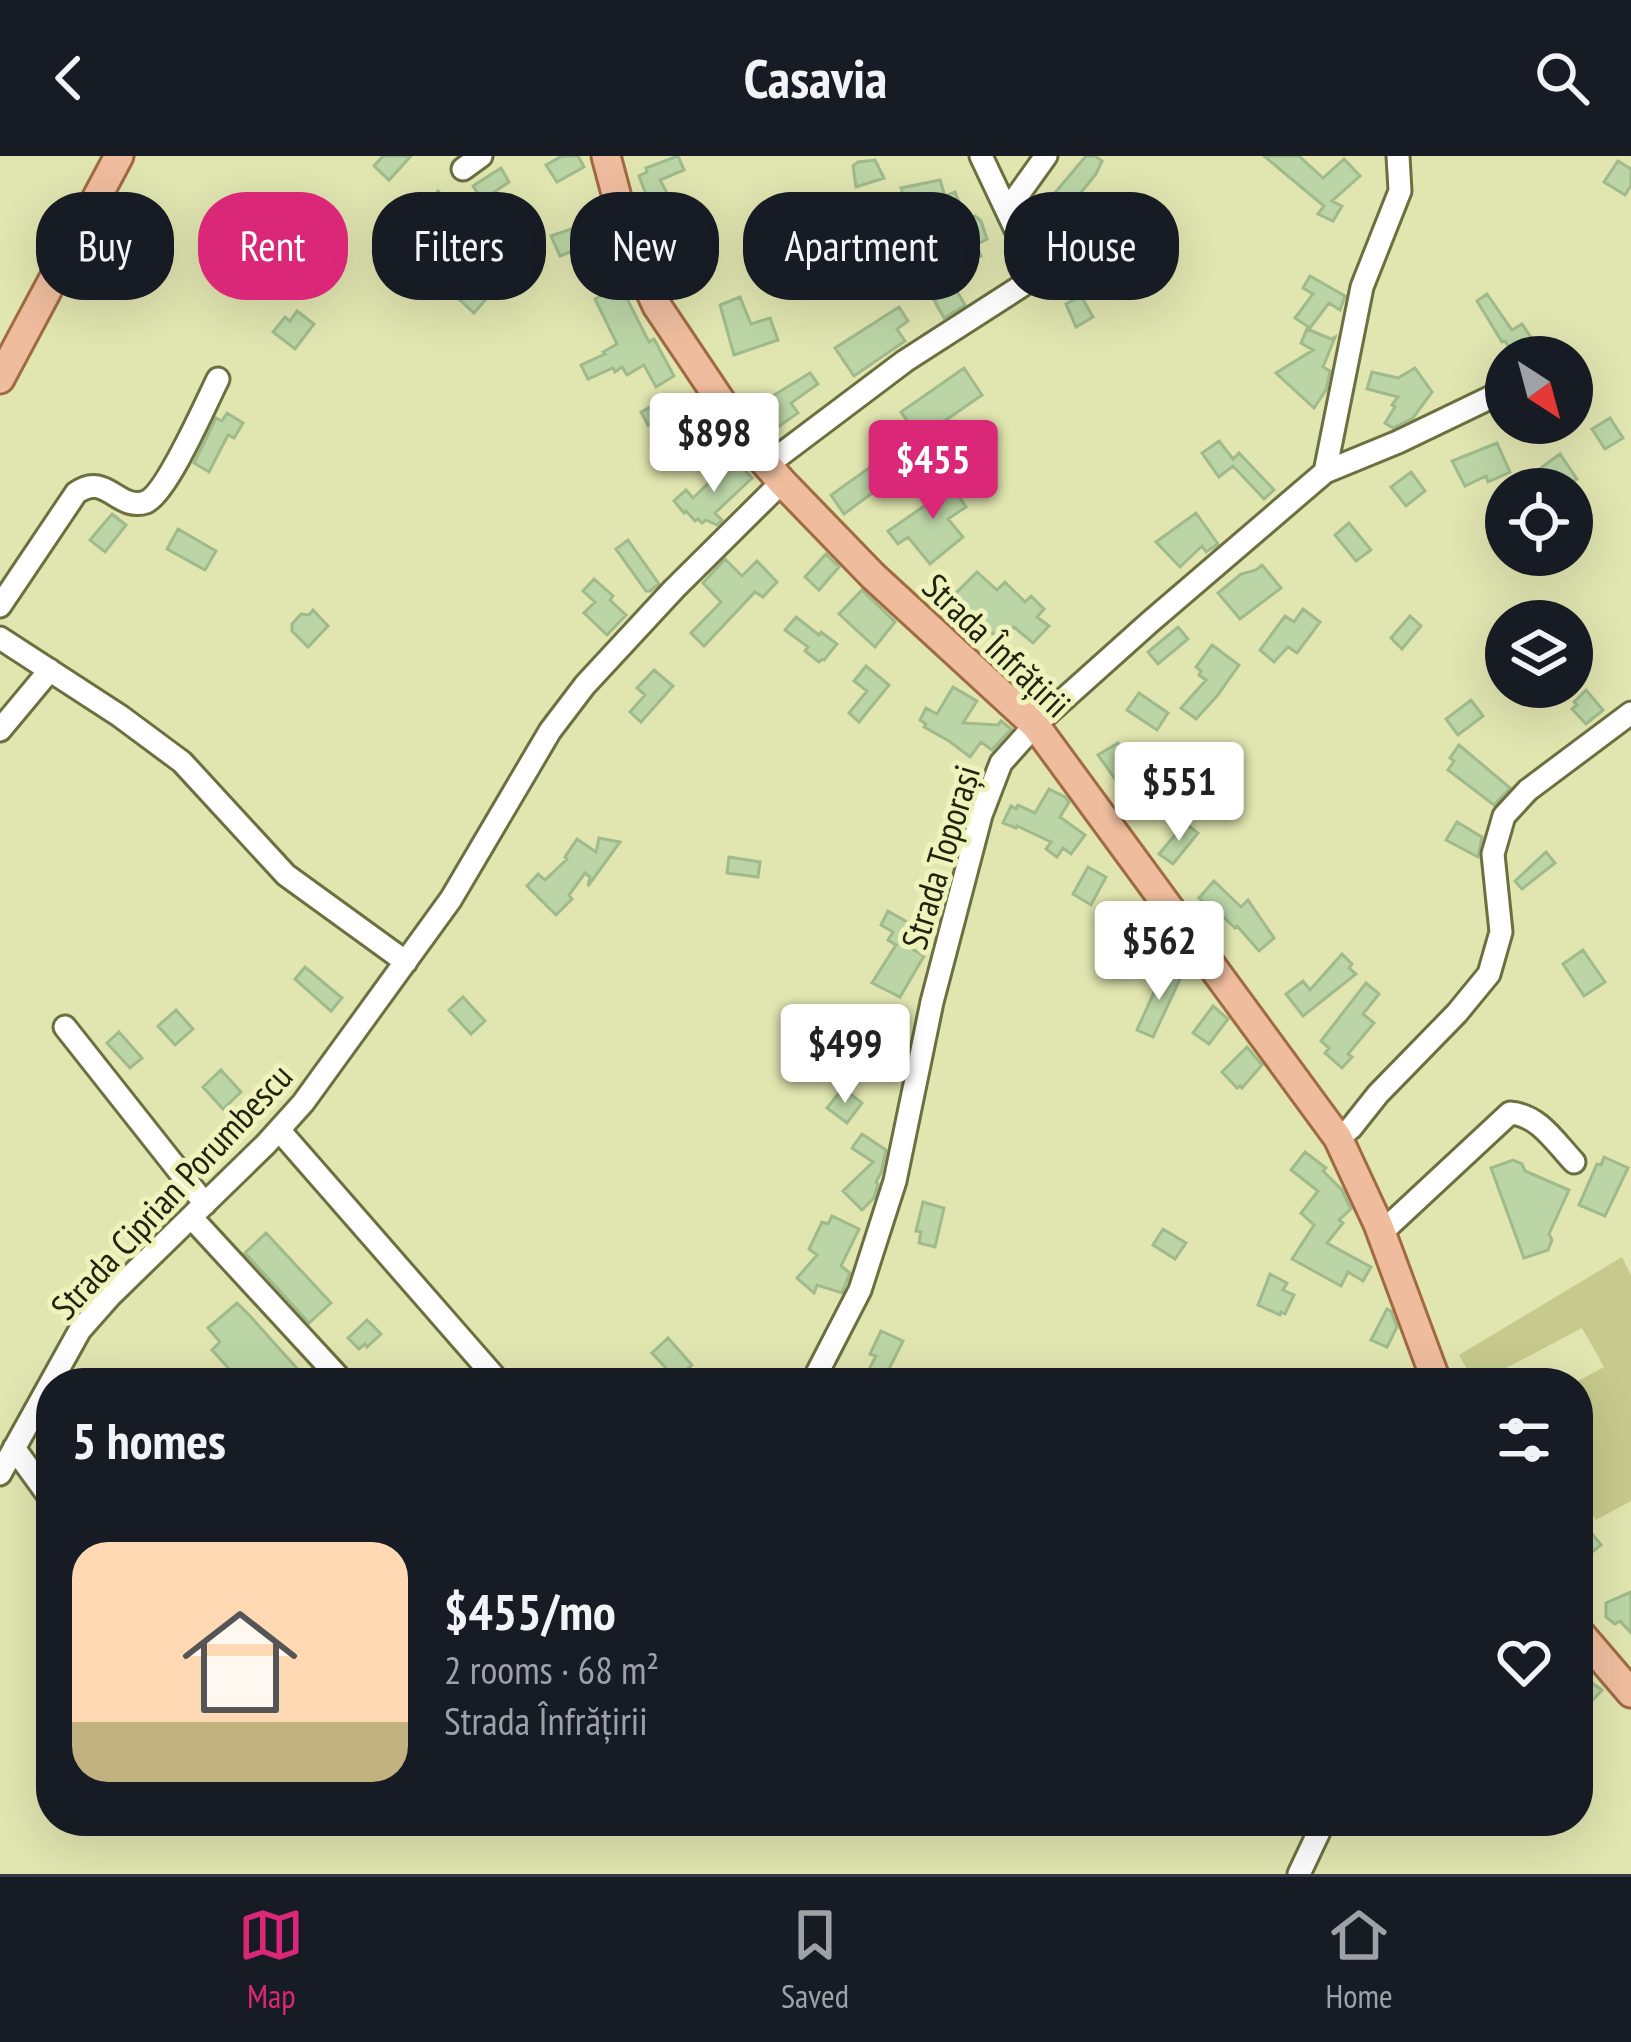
<!DOCTYPE html>
<html lang="en">
<head>
<meta charset="utf-8">
<style>
	body { margin:0; font-family:"PT Sans Narrow",sans-serif; background:#20242c; color:#f1f3f6; height:100vh; display:flex; flex-direction:column; font-size:45px; white-space:nowrap }
	* { box-sizing:border-box; margin:0 }
	p { font-size:39px; color:#9ea1a6 }
	.icon { flex:none; width:66px; height:66px; fill:none; stroke:currentColor; stroke-width:2; stroke-linecap:round; stroke-linejoin:round }
	.map { position:relative; flex:1; overflow:hidden }
	.panel { position:absolute; left:36px; top:1212px; width:1557px; height:468px; display:flex; flex-direction:column; background:#171b24; border-radius:48px; box-shadow:0 12px 48px #0002 }
	.panel>* { flex:none }
	.banner { position:absolute; left:36px; top:36px; width:1560px; height:108px; display:flex; gap:24px }
	.needle { width:78px; rotate:144deg }
	.tools { position:absolute; left:1485px; top:180px; display:grid; gap:24px }
	.tools a { display:grid; place-items:center; width:108px; height:108px; border-radius:50%; background:#171b24; box-shadow:0 12px 48px #0002; font-size:60px }
	.price { position:absolute; translate:-50% -102px; padding:0 27px; border-radius:12px; background:#fff; color:#222; font-size:39px; line-height:78px; filter:drop-shadow(0 3px 6px #0008) }
	.price::after { content:''; position:absolute; left:50%; top:72px; width:36px; height:27px; margin-left:-18px; background:inherit; clip-path:polygon(0 0,100% 0,50% 100%) }
	.price.on { background:#db2777; color:#fff }
	ul { padding:0; list-style:none }
	li { display:flex; align-items:center; gap:36px; height:300px; padding:0 36px }
	li span { display:grid; place-items:center; flex:none; width:336px; height:240px; border-radius:36px; color:#555 }
	li>.icon { margin-inline-start:auto }
	span .icon { width:144px; height:144px; fill:#fffc; stroke-width:1 }
	li b { font-size:51px }
	h2 { display:flex; justify-content:space-between; align-items:center; height:144px; padding:0 36px; font-size:51px }
	.pill { padding:0 42px; border-radius:48px; background:#171b24; box-shadow:0 12px 48px #0002; font-size:42px; line-height:108px }
	.pill.on { background:#db2777; color:#fff }
	header { display:flex; justify-content:space-between; align-items:center; height:156px; padding:0 36px; background:#171b24; font-size:54px; font-weight:600 }
	.tabs { display:flex; justify-content:space-around; align-items:center; height:168px; border-top:3px solid #363941; background:#171b24; font-size:33px; color:#9ea1a6 }
	.tabs a { display:grid; justify-items:center; gap:6px }
	.tabs .on { color:#db2777 }
	.map>svg:first-child { display:block }
</style>
</head>
<body>
<header><svg class="icon" aria-label="back" viewBox="0 0 24 24"><path d="M15 5l-7 7 7 7"/></svg>Casavia<svg class="icon" aria-label="search" viewBox="0 0 24 24"><circle cx="10" cy="10" r="6"/><path d="M15 15l6 6"/></svg></header>
<div class="map">
<svg width="1631" height="1718" viewBox="0 0 1631 1718">
	<rect width="100%" height="100%" fill="#e1e5b0"/>
	<!-- green -->
	<path fill="#c6ca8c" d="M1622 1101 1631 1119V1345L1596 1364 1578 1340V1227H1574L1604 1211 1582 1172 1478 1227H1475L1459 1199Z"/>
	<!-- building -->
	<path fill="#bbd5a6" stroke="#a0ba8b" stroke-width="3" d="M383 0H411L389 24 374 10Z
		M562 0H578L584 11 557 26 546 9Z
		M678 0 684 14 660 24 672 46H689L700 65 714 107 688 117 681 95 674 97 666 72 660 75 639 20 647 16 646 12Z
		M1086 0H1095L1102 5 1096 18 1066 55 1072 62 1058 76 1038 57Z
		M1264 0H1299L1323 22 1344 3 1360 20 1332 45 1342 50 1333 65 1318 58 1324 50Z
		M875 4 884 22 856 31 853 10 858 6Z
		M1618 5 1631 13V29L1625 39 1604 26Z
		M501 12 509 26 482 44 473 30Z
		M940 24 944 37 906 49 901 32Z
		M438 35 449 46 426 73 415 63Z
		M955 36 966 64 975 60 981 65 987 83 976 89 981 100 971 104 940 42Z
		M595 65 603 89 581 97 580 92 560 100 551 80Z
		M443 76 461 93 457 96 465 102 461 108 493 135 474 157 430 116 434 112 421 100Z
		M1310 120 1345 140 1340 154 1329 147 1310 172 1295 162 1313 138 1303 132Z
		M620 129 649 186 654 183 674 220 656 231 644 209 627 219 622 211 615 216 613 212 588 223 581 209 605 198 603 196 617 188 595 143Z
		M955 132 965 149 944 162 934 144Z
		M1487 138 1512 174 1522 168 1544 201H1515L1505 185 1502 186 1477 145Z
		M1081 140 1093 161 1076 171 1066 148Z
		M740 141 751 168 770 162 778 184 734 199 720 149Z
		M899 151 908 165 897 173 905 185 854 220 835 192Z
		M297 155 314 168 295 193 273 176 285 161 290 165Z
		M1307 173 1331 183 1335 181 1323 211 1330 215 1326 234 1314 252 1276 217 1313 194 1301 187Z
		M964 212 982 239 920 282 901 256Z
		M1415 212 1432 236 1413 262 1393 272 1385 267 1395 251 1392 249 1398 241 1367 233 1372 216 1398 222Z
		M810 217 818 228 791 247 798 257 775 273 758 249Z
		M667 242 675 256 648 269 641 256Z
		M227 257 243 267 234 282 228 279 209 316 194 307 216 262 222 265Z
		M1610 262 1623 282 1605 293 1592 273Z
		M1219 285 1233 303 1239 297 1274 334 1264 343 1233 310 1219 321 1202 297Z
		M1497 287 1510 316 1488 326 1486 320 1465 330 1452 305Z
		M893 295 902 307 883 319 887 326 844 358 831 339Z
		M1560 298 1577 323 1563 333H1512Z
		M738 307 752 322 715 357 722 364 717 369 706 364 702 367 698 363 695 365 686 355 684 357 674 345 686 334 693 342 714 322Z
		M1411 316 1425 335 1406 350 1391 331Z
		M945 318 966 351 948 363 963 381 930 408 908 381 898 388 888 375 936 342 928 330Z
		M1196 357 1218 388 1206 396 1202 390 1180 411 1156 386Z
		M112 358 126 369 105 396 90 384Z
		M1349 367 1371 394 1356 405 1335 379Z
		M178 373 216 395 205 414 167 393Z
		M628 384 659 428 650 435H646L616 393Z
		M826 398 839 411 819 434 805 421Z
		M725 403 742 420 757 405 777 426 763 441 755 436 704 490 691 477 721 446 703 427Z
		M1262 409 1281 432 1240 463 1218 437 1241 418 1256 414Z
		M977 416 997 434 1005 426 1025 446 1031 440 1044 453 1037 461 1049 470 1033 487 1014 471 1002 485 962 453 958 458 946 447Z
		M594 423 613 440 610 444 626 459 607 479 584 457 595 446 583 435Z
		M862 434 895 466 875 491 839 458Z
		M1303 453 1320 466 1297 497 1288 491 1274 506 1260 494 1285 460 1294 466Z
		M313 454 328 470 308 491 292 475V468L301 458 309 459Z
		M1410 460 1421 470 1402 493 1391 482Z
		M796 461 819 479 821 476 837 488 824 504 822 503 819 506 805 495 808 491 785 474Z
		M1178 471 1188 483 1158 508 1148 496Z
		M1212 489 1239 509 1217 540 1196 563 1181 552 1206 524 1199 519 1201 515 1196 511Z
		M866 510 889 529 859 566 849 557 867 535 854 525Z
		M654 514 673 530 641 566 630 556 645 539 637 532Z
		M953 531 977 545 963 567 998 569 1001 565 1011 573 992 594 981 586 970 601 949 585 924 571 926 568 920 564 926 552 937 558Z
		M1586 534 1603 554 1586 568 1572 553 1577 549 1574 546Z
		M1139 537 1168 557 1157 574 1127 554Z
		M1471 544 1483 560 1458 579 1446 563Z
		M1118 587 1151 634 1132 647 1098 599Z
		M1459 589 1510 632 1494 649 1448 614 1454 605 1450 602Z
		M1049 633 1065 641 1069 646 1060 661 1085 679 1071 698 1063 692 1057 701 1046 693 1051 686 1017 670 1016 672 1003 667 1011 650 1016 653 1018 649 1035 657Z
		M1457 666 1482 681 1478 701 1446 684Z
		M1185 667 1198 677 1173 708 1159 698Z
		M599 682 620 686 588 730 590 721 585 717 569 739 572 743 556 759 527 730 538 718 545 724 567 703 565 701 577 683 596 696Z
		M1546 696 1555 707 1522 733 1515 725Z
		M729 701 760 706 758 721 727 717Z
		M1088 711 1106 721 1091 749 1073 738Z
		M1214 725 1241 751 1248 744 1274 782 1259 795 1237 770 1235 772 1214 752 1212 755 1199 742Z
		M888 755 914 770 904 788 924 800 900 841 872 827 896 789 888 784 893 776 881 769Z
		M1125 756 1144 763 1126 806 1108 799Z
		M1583 794 1605 826 1584 840 1563 808Z
		M1342 798 1352 808 1349 812 1356 818 1303 860 1286 838 1303 825 1310 834Z
		M305 811 342 842 331 855 295 823Z
		M1164 814 1181 821 1153 881 1137 874Z
		M1366 827 1379 838 1363 858 1374 867 1348 898 1352 901 1342 912 1325 897 1329 892 1321 885Z
		M463 841 485 865 471 878 449 854Z
		M1213 850 1228 863 1209 888 1193 877Z
		M176 854 193 873 175 889 158 870Z
		M832 864 869 896 860 907 822 875Z
		M119 876 142 902 130 912 107 887Z
		M1247 891 1262 909 1242 932 1240 930 1237 932 1222 916Z
		M221 914 241 936 223 953 203 931Z
		M843 932 862 947 847 967 827 952Z
		M862 978 886 994 881 1017 876 1026 878 1028 874 1042 862 1054 843 1035 873 1006 852 992Z
		M1305 996 1326 1012 1323 1015 1342 1034 1351 1053 1339 1064 1343 1067 1327 1087 1371 1111 1363 1125 1348 1116 1341 1130 1292 1103 1314 1069 1301 1057 1318 1035 1291 1014Z
		M1604 1001 1628 1012 1605 1060 1579 1049 1597 1008 1601 1009Z
		M1513 1004 1522 1008 1525 1015 1569 1034 1549 1078 1552 1084 1548 1094 1524 1102 1491 1012Z
		M923 1046 944 1052 935 1091 919 1087 921 1076 916 1075Z
		M832 1060 859 1073 841 1110 850 1117 842 1137 817 1129 814 1137 797 1122 817 1099 809 1093 822 1066 828 1068Z
		M1163 1073 1186 1087 1175 1103 1153 1089Z
		M266 1077 331 1147 309 1167 245 1097Z
		M1270 1118 1287 1127 1283 1134 1294 1139 1285 1158 1281 1156 1280 1159 1258 1149Z
		M237 1147 250 1160 310 1227H242L212 1194 220 1186 208 1172Z
		M1387 1153 1391 1155 1397 1171 1387 1191 1371 1184Z
		M367 1164 381 1178 367 1191 365 1188 359 1193 348 1182Z
		M881 1175 903 1185 882 1227H862L876 1200 870 1198Z
		M668 1182 692 1209 676 1223 652 1197Z
		M1578 1360 1601 1389 1578 1407Z
		M1631 1436V1477L1620 1465 1615 1468 1606 1461V1447Z
		M1578 1517 1602 1534 1578 1560Z"/>
	<g fill="none" stroke-linecap="round" stroke-linejoin="round">
		<!-- minor casing -->
		<g stroke="#6c6f3e" stroke-width="27">
			<path id="minor" d="M463 13 481 0
				M1008 53 1046 0
				M767 309 905 205 1023 129 1032 119 1033 110 981 0
				M1325 316 1398 286 1506 234
				M0 450 76 337C106 315 118 356 146 346 167 337 206 247 218 223
				M0 482 120 560 182 606 286 719 406 806
				M0 574 50 514
				M65 871 205 1048
				M279 974 500 1227
				M1338 982 1351 972 1378 938 1457 857 1489 818 1501 776 1493 698 1504 660 1528 634 1631 557
				M191 1061 344 1227
				M1381 1077 1510 957C1539 959 1555 986 1574 1006
				M812 1227 860 1134 895 1025 932 846 981 659 1001 607 1035 569 1150 466 1325 316 1362 131 1400 35 1398 0
				M14 1292 51 1343
				M0 1318 80 1174 110 1140 266 988 303 947 451 743 550 575 585 529 674 433 782 326
				M1299 1718 1324 1665"/>
		</g>
		<!-- major casing -->
		<g stroke="#a06a42" stroke-width="33">
			<path id="major" d="M606 0 631 94 657 150 753 293 782 326 873 420 1035 569 1338 982 1378 1068 1437 1227
				M0 223 119 0
				M1578 1475 1631 1537"/>
		</g>
		<!-- minor -->
		<use href="#minor" stroke="#fff" stroke-width="21"/>
		<!-- major -->
		<use href="#major" stroke="#efbd9e" stroke-width="27"/>
	</g>
	<g text-anchor="middle" dominant-baseline="central" stroke-width="10" stroke-linejoin="round" paint-order="stroke">
		<!-- street labels -->
		<g font-size="36" fill="#21230e" stroke="#eef3bc">
			<text transform="translate(997 489) rotate(44)">Strada Înfrățirii</text>
			<text transform="translate(940 701) rotate(-73)">Strada Toporași</text>
			<text transform="translate(171 1035) rotate(-47)">Strada Ciprian Porumbescu</text>
		</g>
	</g>
</svg>
<div class="tools">
<a><svg class="needle" viewBox="-14 -14 28 28"><path d="M0-13l5 13h-10z" fill="#e53935"/><path d="M0 13l5-13h-10z" fill="#9ea1a6"/></svg></a>
<a><svg class="icon" aria-label="locate" viewBox="0 0 24 24"><circle cx="12" cy="12" r="6"/><path d="M12 2v4M12 18v4M2 12h4M18 12h4"/></svg></a>
<a><svg class="icon" aria-label="layers" viewBox="0 0 24 24"><path d="M12 4l9 5-9 5-9-5zM3 14l9 5 9-5"/></svg></a>
</div>
<b class="price" style="left:714px;top:339px">$898</b>
<b class="price on" style="left:933px;top:366px">$455</b>
<b class="price" style="left:1179px;top:688px">$551</b>
<b class="price" style="left:1159px;top:847px">$562</b>
<b class="price" style="left:845px;top:950px">$499</b>
<div class="banner">
<a class="pill">Buy</a>
<a class="pill on">Rent</a>
<a class="pill">Filters</a>
<a class="pill">New</a>
<a class="pill">Apartment</a>
<a class="pill">House</a>
</div>
<section class="panel">
<h2>5 homes<svg class="icon" aria-label="filters" viewBox="0 0 24 24"><path d="M4 7h16M4 17h16"/><circle cx="9" cy="7" r="2"/><circle cx="15" cy="17" r="2"/></svg></h2>
<ul>
<li><span style="background:linear-gradient(#ffd9b3 75%,#c2b280 0)"><svg class="icon" aria-label="home" viewBox="0 0 24 24"><path d="M3 11l9-7 9 7M6 9v11h12V9"/></svg></span><div><b>$455/mo</b><p>2 rooms · 68 m²</p><p>Strada Înfrățirii</p></div><svg class="icon" aria-label="heart" viewBox="0 0 24 24"><path d="M12 20l-8-8c-3-5 5-10 8-4 3-6 11-1 8 4z"/></svg></li>
</ul>
</section>
</div>
<nav class="tabs">
<a class="on"><svg class="icon" aria-label="map" viewBox="0 0 24 24"><path d="M3 6l6-2 6 2 6-2v14l-6 2-6-2-6 2zM9 4v14M15 6v14"/></svg>Map</a>
<a><svg class="icon" aria-label="saved" viewBox="0 0 24 24"><path d="M7 4h10v16l-5-4-5 4z"/></svg>Saved</a>
<a><svg class="icon" aria-label="home" viewBox="0 0 24 24"><path d="M3 11l9-7 9 7M6 9v11h12V9"/></svg>Home</a>
</nav>
</body>
</html>
